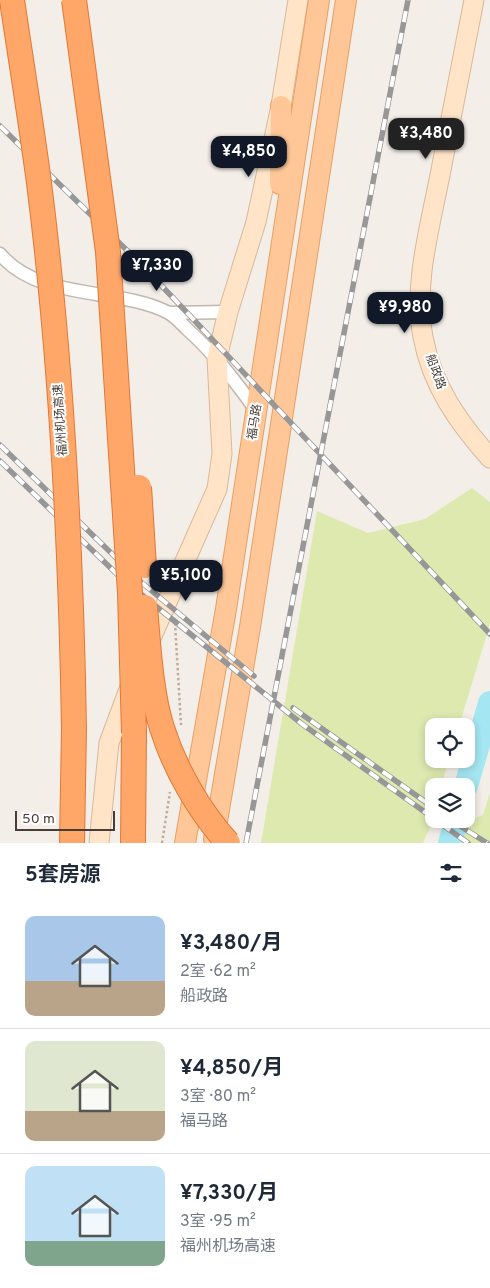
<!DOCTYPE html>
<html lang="zh">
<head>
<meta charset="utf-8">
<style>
	body { margin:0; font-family:Overpass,"Noto Sans SC",sans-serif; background:#f2f2f3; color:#1f2937; height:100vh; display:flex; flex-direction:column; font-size:19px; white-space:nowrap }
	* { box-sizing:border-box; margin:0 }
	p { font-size:16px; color:#747a83 }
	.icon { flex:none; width:28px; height:28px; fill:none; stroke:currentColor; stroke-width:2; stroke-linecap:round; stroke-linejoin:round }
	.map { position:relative; height:843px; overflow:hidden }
	.details { display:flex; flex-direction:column; background:#fff; flex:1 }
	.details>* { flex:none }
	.controls { position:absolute; left:425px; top:718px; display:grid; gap:10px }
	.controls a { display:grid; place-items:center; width:50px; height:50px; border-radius:10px; background:#fff; box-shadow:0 2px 8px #0003; font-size:25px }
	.scale { position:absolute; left:15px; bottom:12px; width:100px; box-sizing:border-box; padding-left:5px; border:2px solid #483d37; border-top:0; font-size:14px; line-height:18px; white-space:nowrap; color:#483d37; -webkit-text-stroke:4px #fff; paint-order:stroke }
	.price { position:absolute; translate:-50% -42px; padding:0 11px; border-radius:10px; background:#111827; color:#fff; font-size:16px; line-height:32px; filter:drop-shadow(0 1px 2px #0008) }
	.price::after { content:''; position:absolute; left:50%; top:30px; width:15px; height:11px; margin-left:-8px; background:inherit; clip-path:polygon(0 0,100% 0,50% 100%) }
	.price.on { background:#222; color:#fff }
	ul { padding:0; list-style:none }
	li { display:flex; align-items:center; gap:15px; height:125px; padding:0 25px }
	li+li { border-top:1px solid #e0e1e3 }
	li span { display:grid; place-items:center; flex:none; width:140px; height:100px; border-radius:10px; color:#555 }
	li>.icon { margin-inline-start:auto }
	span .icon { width:60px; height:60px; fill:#fffc; stroke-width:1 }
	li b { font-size:21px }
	h2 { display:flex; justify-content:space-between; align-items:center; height:60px; padding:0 25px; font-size:21px }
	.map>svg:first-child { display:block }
</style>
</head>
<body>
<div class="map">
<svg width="490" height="843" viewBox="0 0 490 843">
	<rect width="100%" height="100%" fill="#f4eee8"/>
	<!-- green -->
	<path fill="#dee9b0" d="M472 488 490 502V624L459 726H434V759H449L443 780 444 786H434V819L423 843H261L317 511 368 533 425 519Z
		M490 793V843H461L469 820 483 815Z"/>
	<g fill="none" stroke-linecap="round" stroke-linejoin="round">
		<!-- river -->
		<path stroke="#a4e6f2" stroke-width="24" d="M466 786 490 703
			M450 843 457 819"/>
		<!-- street casing -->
		<g stroke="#c3b6ae" stroke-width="15">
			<path id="street" d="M0 254C39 301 117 287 167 312 174 315 181 323 187 329 214 353 235 381 256 410
				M169 313 228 312"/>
		</g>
		<!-- secondary casing -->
		<g stroke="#d8b899" stroke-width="21">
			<path id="secondary" d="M474 0C463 58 451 117 440 175 430 227 413 285 423 337 432 385 458 422 490 458
				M148 645 217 489 222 454 217 358 228 312 256 222 281 106 298 0
				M99 843 109 743 131 684"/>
		</g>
		<!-- primary casing -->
		<g stroke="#e79f64" stroke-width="22">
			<path id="primary" d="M280 184 281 106
				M214 839 250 627 346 0
				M185 843 226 609 319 0"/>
		</g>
		<!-- highway casing -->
		<g stroke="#e17736" stroke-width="26">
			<path id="highway" d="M72 843 74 729
				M133 843 134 733"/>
		</g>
		<!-- path -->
		<path stroke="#c2ab9b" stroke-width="2.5" stroke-dasharray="2.5 2.5" stroke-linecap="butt" d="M175 623 181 725
			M162 843 170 792"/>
		<!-- street -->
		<use href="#street" stroke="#fff" stroke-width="12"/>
		<!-- secondary -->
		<use href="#secondary" stroke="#ffe4c8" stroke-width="19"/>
		<!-- primary -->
		<use href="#primary" stroke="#ffc797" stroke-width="20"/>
		<!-- highway -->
		<use href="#highway" stroke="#ffa769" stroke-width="24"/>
		<!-- rail casing -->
		<g stroke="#979797" stroke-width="5.5">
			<path id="rail" d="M0 126 143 266 490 634
				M0 445 141 582 254 676
				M0 461 121 578 302 724 468 843
				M293 708 434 808
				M449 819 487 843
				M246 843 408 0"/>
		</g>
		<!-- rail -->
		<use href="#rail" stroke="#fff" stroke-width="4" stroke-dasharray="11" stroke-linecap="butt"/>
		<!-- highway-bridge casing -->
		<g stroke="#e17736" stroke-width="26" stroke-linecap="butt">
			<path id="highway-bridge" d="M12 0C21 61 31 122 39 183 62 364 71 546 74 729
				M74 0 108 252 130 593 134 733
				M139 487 144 566
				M145 607C148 642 151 695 162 728 175 769 199 811 228 843"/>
		</g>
		<!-- highway-bridge -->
		<use href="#highway-bridge" stroke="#ffa769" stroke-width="24"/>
	</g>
	<g text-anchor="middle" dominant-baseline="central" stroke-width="4" stroke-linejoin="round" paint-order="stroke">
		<!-- street labels -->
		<g font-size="12" fill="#483d37" stroke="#fff">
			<text transform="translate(435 372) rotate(70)">船政路</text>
			<text transform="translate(61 420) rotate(-94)">福州机场高速</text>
			<text transform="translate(255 422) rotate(-81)">福马路</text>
		</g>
	</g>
</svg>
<div class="controls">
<a><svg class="icon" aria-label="locate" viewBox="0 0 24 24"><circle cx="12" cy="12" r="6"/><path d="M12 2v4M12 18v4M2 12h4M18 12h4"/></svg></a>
<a><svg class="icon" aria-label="layers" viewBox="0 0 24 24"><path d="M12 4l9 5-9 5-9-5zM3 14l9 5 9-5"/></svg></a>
</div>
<div class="scale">50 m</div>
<b class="price on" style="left:426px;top:160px">¥3,480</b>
<b class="price" style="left:249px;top:178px">¥4,850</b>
<b class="price" style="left:157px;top:292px">¥7,330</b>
<b class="price" style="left:405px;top:334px">¥9,980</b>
<b class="price" style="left:186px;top:602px">¥5,100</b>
</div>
<section class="details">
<h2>5套房源<svg class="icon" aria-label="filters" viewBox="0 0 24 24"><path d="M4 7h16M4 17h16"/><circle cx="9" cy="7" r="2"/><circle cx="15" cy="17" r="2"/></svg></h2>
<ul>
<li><span style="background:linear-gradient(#a9c7e8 65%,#b9a48a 0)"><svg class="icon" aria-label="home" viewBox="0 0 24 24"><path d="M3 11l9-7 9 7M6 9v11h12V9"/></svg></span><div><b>¥3,480/月</b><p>2室 · 62 m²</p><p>船政路</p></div></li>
<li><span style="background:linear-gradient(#dfe7d0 70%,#b9a48a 0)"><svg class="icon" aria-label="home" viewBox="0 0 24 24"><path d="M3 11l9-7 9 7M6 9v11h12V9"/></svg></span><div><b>¥4,850/月</b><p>3室 · 80 m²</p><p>福马路</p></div></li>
<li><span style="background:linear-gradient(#bfe0f5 75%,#7fa58c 0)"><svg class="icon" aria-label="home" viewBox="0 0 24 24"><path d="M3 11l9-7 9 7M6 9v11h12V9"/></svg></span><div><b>¥7,330/月</b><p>3室 · 95 m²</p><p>福州机场高速</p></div></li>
</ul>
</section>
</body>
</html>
